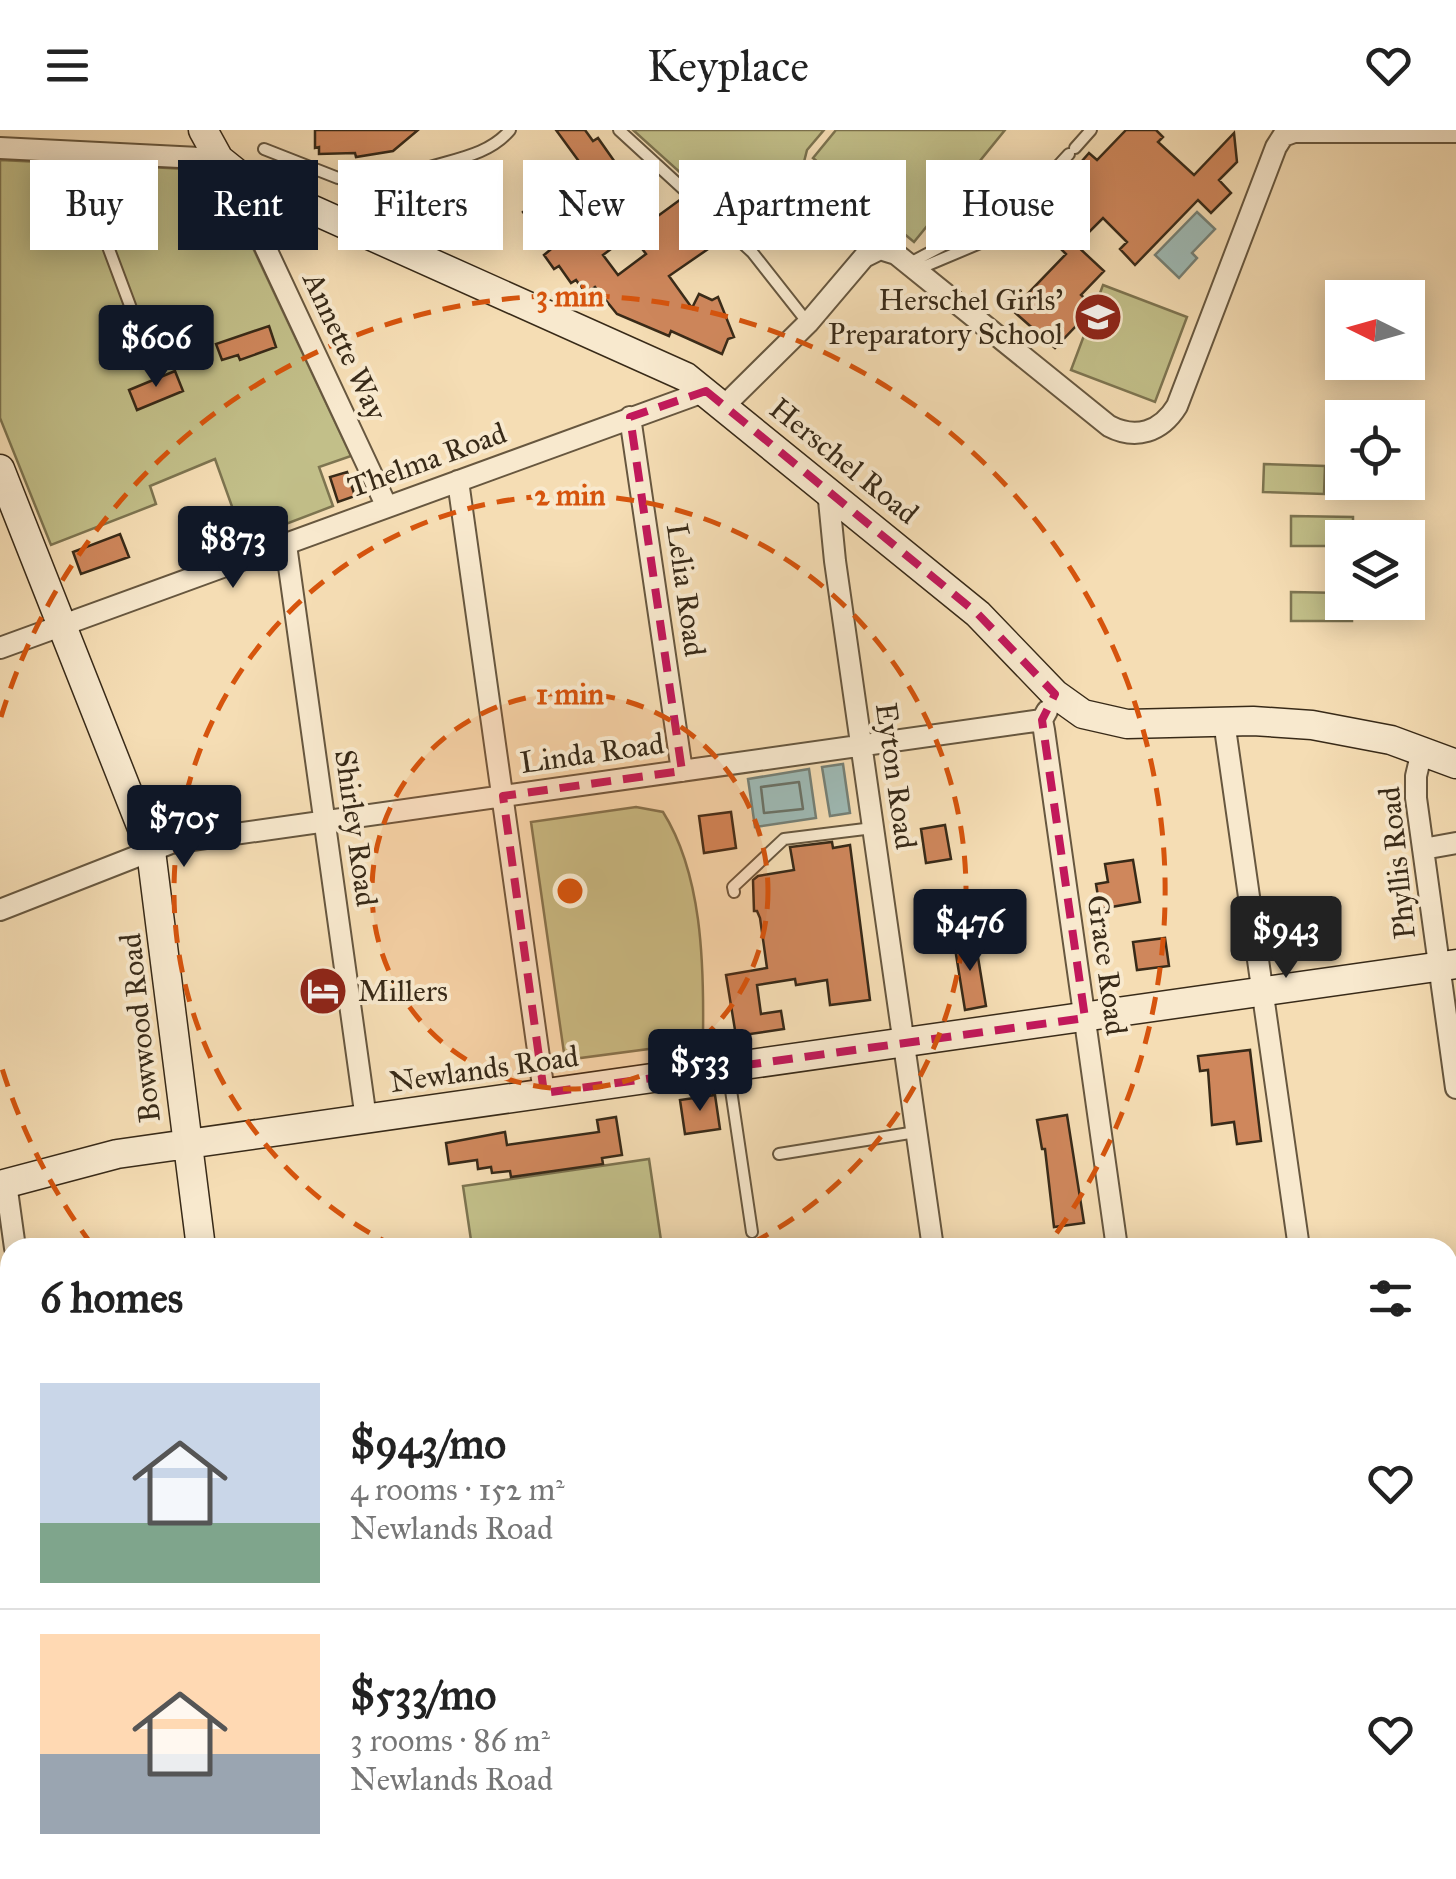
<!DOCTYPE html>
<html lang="en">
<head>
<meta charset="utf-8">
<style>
	body { margin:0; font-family:"IM FELL Great Primer",serif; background:#f2f2f2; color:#222; height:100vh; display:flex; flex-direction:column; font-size:38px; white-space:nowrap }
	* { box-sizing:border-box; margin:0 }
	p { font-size:32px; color:#767676 }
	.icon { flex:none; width:55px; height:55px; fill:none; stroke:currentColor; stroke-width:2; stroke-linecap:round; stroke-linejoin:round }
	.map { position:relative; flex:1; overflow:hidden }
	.side { position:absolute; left:0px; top:1108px; width:1458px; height:642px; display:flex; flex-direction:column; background:#fff; border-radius:30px 30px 0 0; box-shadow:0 5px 25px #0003 }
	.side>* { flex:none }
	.guide { position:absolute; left:30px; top:30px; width:1398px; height:90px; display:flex; gap:20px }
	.needle { width:65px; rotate:275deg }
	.controls { position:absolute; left:1325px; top:150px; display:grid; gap:20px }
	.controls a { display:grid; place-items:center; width:100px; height:100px; border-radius:0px; background:#fff; box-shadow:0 5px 25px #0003; font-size:50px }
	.price { position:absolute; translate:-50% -85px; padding:0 22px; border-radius:10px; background:#111827; color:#fff; font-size:32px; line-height:65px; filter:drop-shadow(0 2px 5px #0008) }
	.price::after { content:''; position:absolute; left:50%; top:60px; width:30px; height:22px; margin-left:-15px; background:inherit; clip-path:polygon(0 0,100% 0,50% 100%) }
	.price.selected { background:#222; color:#fff }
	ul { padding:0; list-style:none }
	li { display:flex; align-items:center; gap:30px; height:250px; padding:0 40px }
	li+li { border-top:2px solid #e0e0e0 }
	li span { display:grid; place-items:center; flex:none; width:280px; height:200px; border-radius:0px; color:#555 }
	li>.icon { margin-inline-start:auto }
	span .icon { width:120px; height:120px; fill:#fffc; stroke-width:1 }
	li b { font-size:42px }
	h2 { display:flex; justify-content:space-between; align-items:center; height:120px; padding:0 40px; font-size:42px }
	.chip { padding:0 35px; border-radius:0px; background:#fff; box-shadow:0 5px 25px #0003; font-size:35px; line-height:90px }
	.chip.selected { background:#111827; color:#fff }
	header { display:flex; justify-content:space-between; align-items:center; height:130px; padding:0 40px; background:#fff; font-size:45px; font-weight:600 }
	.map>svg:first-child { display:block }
</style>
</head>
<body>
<header><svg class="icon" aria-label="menu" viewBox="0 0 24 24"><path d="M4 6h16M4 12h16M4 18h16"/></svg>Keyplace<svg class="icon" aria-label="heart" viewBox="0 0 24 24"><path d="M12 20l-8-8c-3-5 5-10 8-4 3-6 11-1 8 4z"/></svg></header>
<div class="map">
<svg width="1456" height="1749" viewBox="0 0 1456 1749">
	<rect width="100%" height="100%" fill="#f5ddb4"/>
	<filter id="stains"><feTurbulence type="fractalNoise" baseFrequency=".002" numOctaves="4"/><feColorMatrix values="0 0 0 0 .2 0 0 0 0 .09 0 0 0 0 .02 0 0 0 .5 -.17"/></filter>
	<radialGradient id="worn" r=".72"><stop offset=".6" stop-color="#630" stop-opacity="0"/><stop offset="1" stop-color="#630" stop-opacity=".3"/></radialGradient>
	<!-- green -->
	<path fill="#c2bf89" stroke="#7d7450" stroke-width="2.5" d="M633 0H824L807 20 788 95 756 111Z
		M836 0H1005L914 112 813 28Z
		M0 30 189 39 221 50 351 326 319 337 333 376 244 410 215 329 150 356 156 374 51 415 0 288Z
		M588 44 616 82 591 100 563 62Z
		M1103 155 1187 187 1155 272 1071 240Z
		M1264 334 1325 336 1324 364 1263 362Z
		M1291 386 1353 387V407L1342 408V416H1291Z
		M1291 462 1342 463V472L1352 473V491H1291Z
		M636 677 663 682C702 744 704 833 703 904L694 913 565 930 531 692Z
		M649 1029 662 1117H472L463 1056Z"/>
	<!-- water -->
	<path fill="#9ebab5" stroke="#758076" stroke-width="2.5" d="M1197 82 1215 99 1192 123 1197 128 1179 148 1155 125Z
		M843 634 850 683 830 686 822 637Z
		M809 639 816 688 755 697 748 649Z"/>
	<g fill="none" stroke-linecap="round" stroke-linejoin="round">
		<!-- shore -->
		<path stroke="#6b7266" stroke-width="2.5" d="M799 652 803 679 764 683 761 657Z"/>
	</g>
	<!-- building -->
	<path fill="#cf875c" stroke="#382a18" stroke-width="2.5" fill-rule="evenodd" d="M315 0H418L393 21 356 27 355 23 319 24V17L315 18Z
		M556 0H585L593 11 598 8 624 45 620 48 651 91 681 69 724 108 669 146 692 178 699 164 712 170 718 167 734 207 728 209 722 224 671 201 669 206 617 184 595 157 586 164 576 150 571 153 559 136 554 139 544 125 550 120 523 82 558 56 591 100 616 82ZM631 104 646 124 618 145 603 125Z
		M1126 0H1156L1163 7 1158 12 1194 45 1234 3 1237 32 1219 50 1231 63 1211 83 1198 70 1135 135 1120 119 1127 112 1103 88 1076 115 1104 141 1081 165 1094 177 1055 218 1012 180 1066 124 1055 113 1078 90 1058 71 1083 45 1076 38 1089 23 1097 30Z
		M269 196 276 217 240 230 238 225 222 230 216 214Z
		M175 241 183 261 137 280 129 260Z
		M347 342 355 366 338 372 330 347Z
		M120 404 129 427 81 444 73 422Z
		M731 682 736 718 704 723 699 686Z
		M945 695 951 729 926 733 921 699Z
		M832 712 833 718 850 715 870 870 830 875 827 850 796 855 795 849 757 855 761 884 781 881 784 899 736 906 726 845 767 838 760 788 757 781H754L753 750 758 746 794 740 790 717Z
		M1133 730 1140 772 1100 779 1096 754 1108 752 1105 734Z
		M1165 808 1169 836 1137 840 1133 812Z
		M975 809 986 876 965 880 954 812Z
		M1250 920 1261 1011 1237 1014 1234 992 1212 995 1208 940 1200 941 1198 926Z
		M715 965 720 999 685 1004 680 970Z
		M1067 985 1084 1093 1054 1097 1045 1019H1042L1037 990Z
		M616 987 622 1025 602 1028 603 1034 511 1047 510 1041 492 1043 491 1037 478 1039 477 1030 449 1034 446 1013 505 1002 507 1015 599 1002 597 990Z"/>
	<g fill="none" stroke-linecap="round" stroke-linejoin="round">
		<!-- lane casing -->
		<g stroke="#67573f" stroke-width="14">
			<path id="lane" d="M619 0 752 122 808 193
				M1075 18 1091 0
				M264 19 338 48 383 60
				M73 23 147 221
				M1032 74 1035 61 1069 24
				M361 101C367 88 372 70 383 60 419 28 479 37 510 0
				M910 133 993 89 1032 74 1046 79 1047 89 1042 97 1011 100 916 140
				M734 762 733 757 784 709 873 698
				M728 940 752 1102
				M779 1024 916 1002
				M0 1523 6 1522 10 1513 4 1466
				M0 1671 10 1670"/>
		</g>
		<!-- street casing -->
		<g stroke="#67573f" stroke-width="24">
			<path id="street" d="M0 18 219 29 252 89 387 377
				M724 276 808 193 864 127 880 119 896 124 1109 296C1136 310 1161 302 1177 276L1276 17 1283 6 1294 2H1456
				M630 287 682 641
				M458 351 544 963
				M828 360 835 431 933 1118
				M286 415 366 989
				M0 518 706 261
				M1047 581 1042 590 1044 600 1117 1118
				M1224 591 1299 1118
				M1422 621 1416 646V668L1456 958
				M1423 719 1456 713
				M0 780 171 713 1042 590
				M6 1053 15 1118
				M1448 1259 1456 1257
				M0 1467 10 1465
				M1448 1498 1456 1491
				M104 1740 105 1749
				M473 1740 475 1749
				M655 1740 656 1749
				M836 1740 838 1749
				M1111 1740 1121 1749
				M997 1749 1068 1740
				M1135 1749 1145 1740"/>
		</g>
		<!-- secondary casing -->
		<g stroke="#382a18" stroke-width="31">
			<path id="secondary" d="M203 0 219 29 244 49 686 247 978 484 1055 564 1083 584 1127 594 1253 591 1312 595 1391 610 1456 634
				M0 339 151 721 201 1118
				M0 1055 117 1024 1456 834
				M289 1740 290 1749"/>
		</g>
		<!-- lane -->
		<use href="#lane" stroke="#f8e9ce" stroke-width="10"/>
		<!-- street -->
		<use href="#street" stroke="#f8e9ce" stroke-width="20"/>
		<!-- secondary -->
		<use href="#secondary" stroke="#f8e9ce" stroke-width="28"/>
	</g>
	<!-- marked area -->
	<path fill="none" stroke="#c2185b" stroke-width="8" stroke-dasharray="20 12" stroke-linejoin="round" d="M706 261 978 484 1055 564 1042 590 1085 888 544 963 503 666 682 641 630 287Z"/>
	<!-- distance rings -->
	<circle cx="570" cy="761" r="198" fill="#d6540d" fill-opacity=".12"/>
	<g fill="none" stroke="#d6540d" stroke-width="5" stroke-dasharray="18 12">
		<circle cx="570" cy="761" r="198"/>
		<path d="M396 1117A396 396 0 1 1 744 1117"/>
		<path d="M92 1115A595 595 0 0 1 1 935M1 587A595 595 0 1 1 1048 1115"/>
	</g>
	<!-- icons -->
	<defs>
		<g id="school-disc" transform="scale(2.5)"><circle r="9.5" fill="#8f2418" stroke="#f8e9ce"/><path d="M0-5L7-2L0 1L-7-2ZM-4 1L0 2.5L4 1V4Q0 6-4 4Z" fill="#fff"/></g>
		<g id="hotel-disc" transform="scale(2.5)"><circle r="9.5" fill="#8f2418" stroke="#f8e9ce"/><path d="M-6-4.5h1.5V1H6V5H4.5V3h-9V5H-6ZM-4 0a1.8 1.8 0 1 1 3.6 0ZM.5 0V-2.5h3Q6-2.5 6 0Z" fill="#fff"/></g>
	</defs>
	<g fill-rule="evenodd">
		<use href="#school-disc" x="1098" y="187"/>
		<use href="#hotel-disc" x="323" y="861"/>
	</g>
	<g text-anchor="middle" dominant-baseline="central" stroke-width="8" stroke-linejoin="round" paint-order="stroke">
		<!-- poi labels -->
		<g font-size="30" fill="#382a18" stroke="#f8e9ce" text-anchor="end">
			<text x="1063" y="170">Herschel Girls'<tspan x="1063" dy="34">Preparatory School</tspan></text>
			<text x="358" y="861" text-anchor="start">Millers</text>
		</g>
		<!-- street labels -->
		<g font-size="30" fill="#382a18" stroke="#f8e9ce">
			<text transform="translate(345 216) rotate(65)">Annette Way</text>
			<text transform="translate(427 330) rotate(-20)">Thelma Road</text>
			<text transform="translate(844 331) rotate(39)">Herschel Road</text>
			<text transform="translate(686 460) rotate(82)">Lelia Road</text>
			<text transform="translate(592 623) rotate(-8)">Linda Road</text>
			<text transform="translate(896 646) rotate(82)">Eyton Road</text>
			<text transform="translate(356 698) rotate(82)">Shirley Road</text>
			<text transform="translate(1397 733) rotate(-96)">Phyllis Road</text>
			<text transform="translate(1107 835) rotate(82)">Grace Road</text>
			<text transform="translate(140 898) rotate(-96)">Bowwood Road</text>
			<text transform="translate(484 939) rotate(-8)">Newlands Road</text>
		</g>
	</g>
	<circle cx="570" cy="761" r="15" fill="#d6540d" stroke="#f8e9ce" stroke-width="5"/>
	<g font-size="30" text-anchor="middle" font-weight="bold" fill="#d6540d" stroke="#f8e9ce" stroke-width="8" stroke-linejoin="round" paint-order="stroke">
		<text x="570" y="176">3 min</text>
		<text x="570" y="375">2 min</text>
		<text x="570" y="574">1 min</text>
	</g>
	<rect width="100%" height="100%" filter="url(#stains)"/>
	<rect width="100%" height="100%" fill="url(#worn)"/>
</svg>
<div class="controls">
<a><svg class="needle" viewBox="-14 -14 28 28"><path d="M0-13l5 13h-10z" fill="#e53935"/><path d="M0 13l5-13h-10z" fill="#767676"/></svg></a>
<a><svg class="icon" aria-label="locate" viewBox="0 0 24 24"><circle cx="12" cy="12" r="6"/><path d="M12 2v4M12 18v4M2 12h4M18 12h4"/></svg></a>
<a><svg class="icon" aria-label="layers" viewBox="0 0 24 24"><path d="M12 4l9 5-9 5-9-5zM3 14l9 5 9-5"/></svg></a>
</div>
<b class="price" style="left:156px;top:260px">$606</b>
<b class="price" style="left:233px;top:461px">$873</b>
<b class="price" style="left:184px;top:740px">$705</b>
<b class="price" style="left:970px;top:844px">$476</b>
<b class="price selected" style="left:1286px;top:851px">$943</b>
<b class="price" style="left:700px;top:984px">$533</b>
<div class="guide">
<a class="chip">Buy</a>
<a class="chip selected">Rent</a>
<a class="chip">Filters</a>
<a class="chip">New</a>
<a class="chip">Apartment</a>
<a class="chip">House</a>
</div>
<section class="side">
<h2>6 homes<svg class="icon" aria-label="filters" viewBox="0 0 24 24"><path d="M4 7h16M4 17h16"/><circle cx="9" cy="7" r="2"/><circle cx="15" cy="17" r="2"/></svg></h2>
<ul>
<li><span style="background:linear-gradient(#c9d6e8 70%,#7fa58c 0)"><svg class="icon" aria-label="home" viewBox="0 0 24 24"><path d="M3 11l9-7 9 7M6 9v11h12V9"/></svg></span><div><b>$943/mo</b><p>4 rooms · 152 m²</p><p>Newlands Road</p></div><svg class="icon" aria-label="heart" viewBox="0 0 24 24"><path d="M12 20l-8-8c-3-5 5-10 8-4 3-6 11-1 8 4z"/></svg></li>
<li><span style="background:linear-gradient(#ffd9b3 60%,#9aa5b1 0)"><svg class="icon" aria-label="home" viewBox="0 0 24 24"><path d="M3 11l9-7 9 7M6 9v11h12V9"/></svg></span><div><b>$533/mo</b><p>3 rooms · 86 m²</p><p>Newlands Road</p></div><svg class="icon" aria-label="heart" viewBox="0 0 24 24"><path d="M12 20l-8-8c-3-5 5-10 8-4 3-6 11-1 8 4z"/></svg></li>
</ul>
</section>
</div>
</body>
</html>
